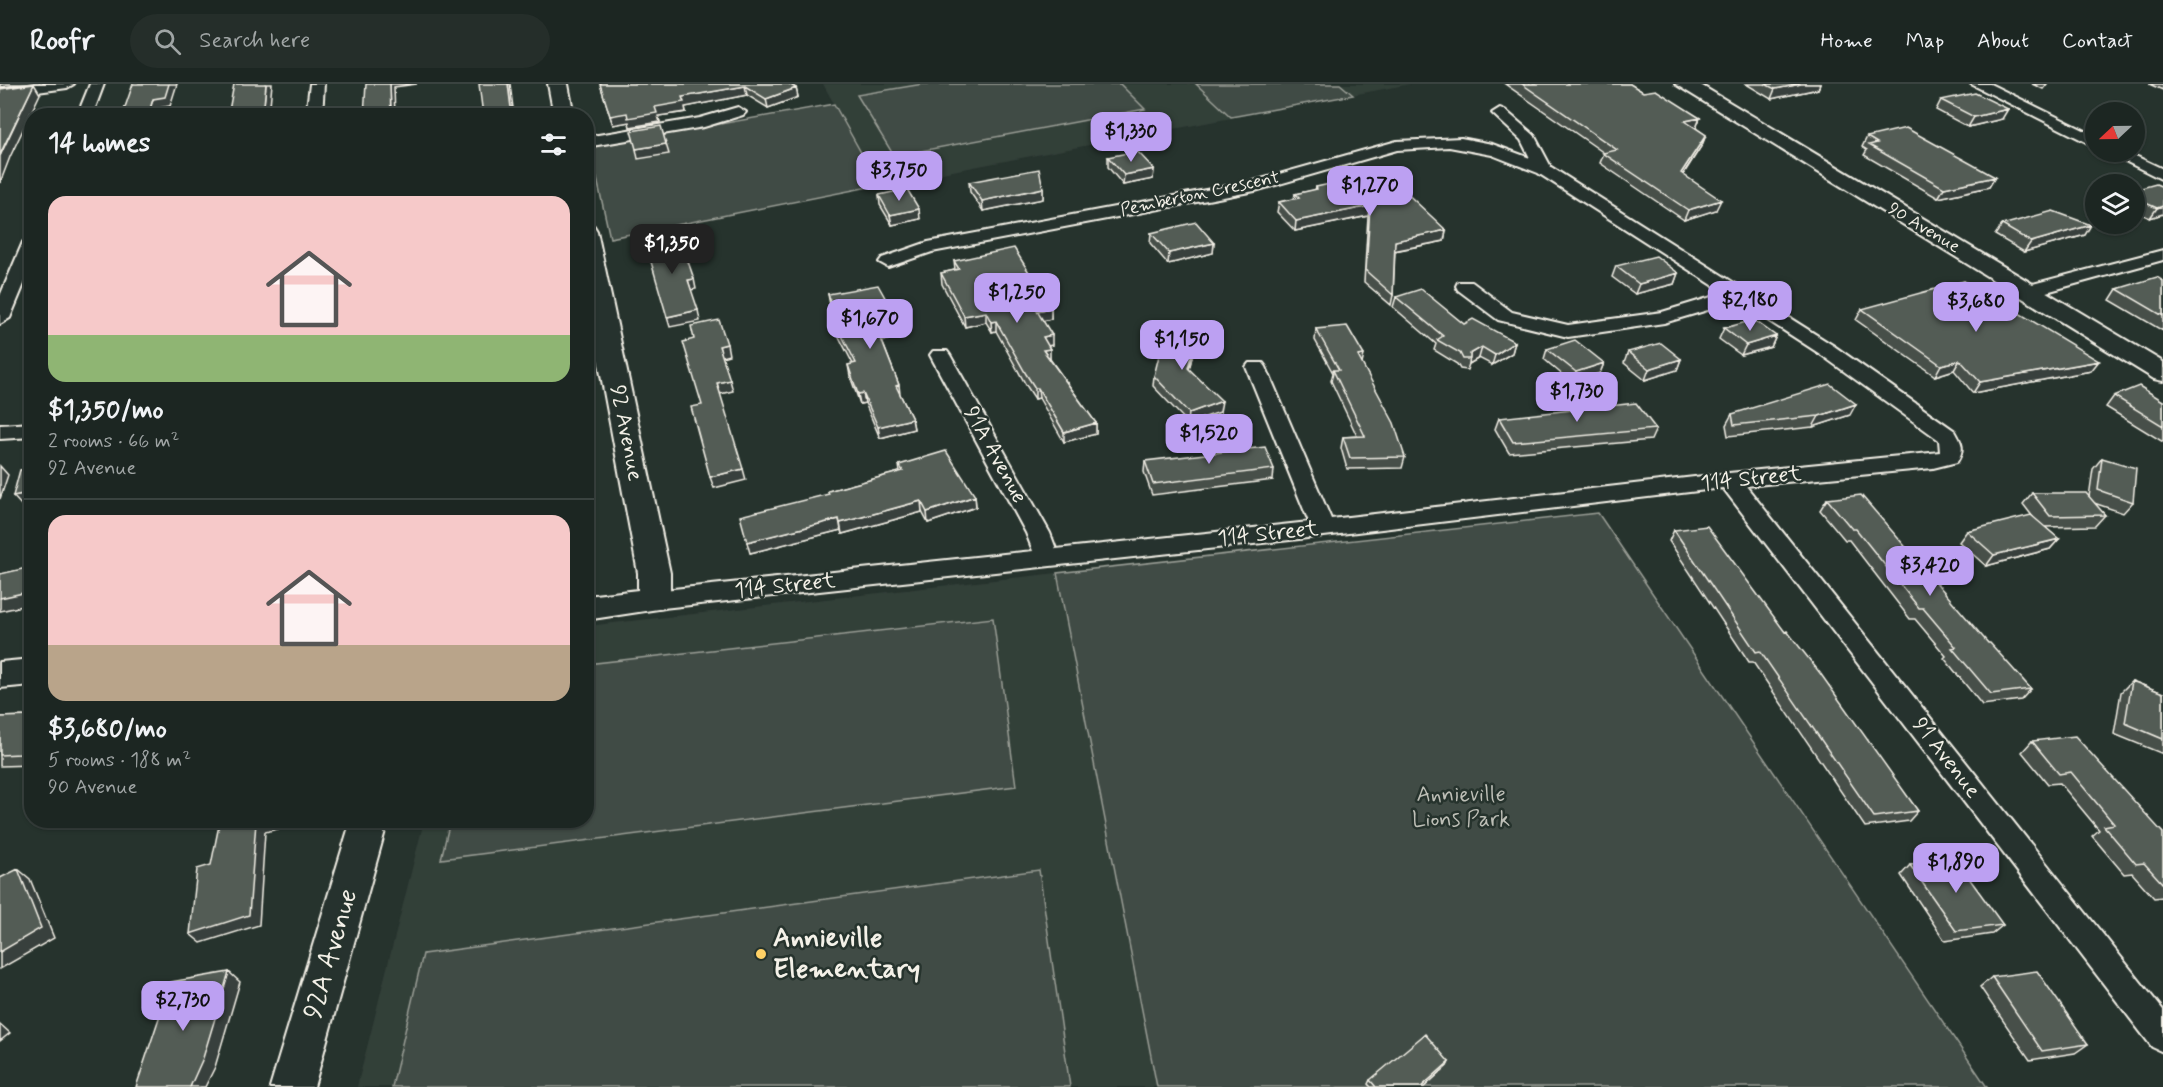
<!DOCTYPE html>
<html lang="en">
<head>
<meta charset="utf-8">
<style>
	body { margin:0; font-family:Mynerve,sans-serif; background:#252e2a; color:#f1f3f6; height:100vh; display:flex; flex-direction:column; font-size:22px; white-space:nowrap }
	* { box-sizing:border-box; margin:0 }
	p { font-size:20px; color:#a0a5a5 }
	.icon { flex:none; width:33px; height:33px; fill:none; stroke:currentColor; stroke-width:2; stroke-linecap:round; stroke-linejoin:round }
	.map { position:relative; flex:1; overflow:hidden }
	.details { position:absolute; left:24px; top:24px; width:570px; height:720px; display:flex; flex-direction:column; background:#1c2622; border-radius:24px; box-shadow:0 2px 4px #0004,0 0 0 2px #3a4340 }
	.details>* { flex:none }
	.needle { width:39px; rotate:248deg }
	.buttons { position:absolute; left:2085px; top:18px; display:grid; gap:12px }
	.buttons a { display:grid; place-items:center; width:60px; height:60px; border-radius:50%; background:#1c2622; box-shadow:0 2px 4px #0004,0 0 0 2px #3a4340; font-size:30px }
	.price { position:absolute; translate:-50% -51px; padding:0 14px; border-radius:12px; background:#bca0f2; color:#111; font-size:20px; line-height:39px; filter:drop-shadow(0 2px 3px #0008) }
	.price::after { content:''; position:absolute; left:50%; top:36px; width:18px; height:14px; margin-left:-9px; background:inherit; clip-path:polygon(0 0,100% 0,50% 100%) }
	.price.current { background:#222; color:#fff }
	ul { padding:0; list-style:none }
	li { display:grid; align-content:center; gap:12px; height:318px; padding:0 24px }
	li+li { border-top:2px solid #3a4340 }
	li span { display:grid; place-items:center; height:186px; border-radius:18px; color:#555 }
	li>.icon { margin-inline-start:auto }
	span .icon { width:108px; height:108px; fill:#fffc; stroke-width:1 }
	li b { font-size:26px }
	h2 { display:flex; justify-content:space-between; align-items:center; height:72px; padding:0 24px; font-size:26px }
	header { display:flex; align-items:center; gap:36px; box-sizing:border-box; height:84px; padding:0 30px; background:#1c2622; border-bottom:2px solid #3a4340 }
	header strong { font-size:28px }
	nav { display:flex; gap:33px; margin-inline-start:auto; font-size:21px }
	.search { width:420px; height:54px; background:#252e2a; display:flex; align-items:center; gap:15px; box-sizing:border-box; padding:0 21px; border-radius:33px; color:#a0a5a5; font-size:22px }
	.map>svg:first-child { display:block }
</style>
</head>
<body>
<header>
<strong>Roofr</strong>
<div class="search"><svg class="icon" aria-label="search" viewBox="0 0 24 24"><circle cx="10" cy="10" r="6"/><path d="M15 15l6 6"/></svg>Search here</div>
<nav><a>Home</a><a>Map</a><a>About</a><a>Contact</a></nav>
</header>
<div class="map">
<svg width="2163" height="1003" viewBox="0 0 2163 1003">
	<rect width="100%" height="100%" fill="#26332d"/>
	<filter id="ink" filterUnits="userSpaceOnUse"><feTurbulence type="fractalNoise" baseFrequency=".0167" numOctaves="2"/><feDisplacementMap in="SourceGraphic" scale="12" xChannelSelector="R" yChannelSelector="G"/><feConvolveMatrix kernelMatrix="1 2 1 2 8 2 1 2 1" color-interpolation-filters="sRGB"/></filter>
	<g filter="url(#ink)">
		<!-- built -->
		<path fill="#333f39" d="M823 0H1410L879 101Z
			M1057 489 1157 1003H357L424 737 586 736 587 542Z"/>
		<!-- green -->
		<path fill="#414b45" stroke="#9a9e96" stroke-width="1.5" d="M923 0H1120L1145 25 894 72 857 11Z
			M1196 0H1340L1353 11 1231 33Z
			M834 20 879 101 610 154 590 63Z
			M1598 429 1987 1003H1157L1057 489Z
			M993 534 1016 702 441 775 450 737 586 736 587 580Z
			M1039 786 1070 1003H392L423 870Z"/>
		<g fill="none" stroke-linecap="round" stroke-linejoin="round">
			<!-- minor casing -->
			<g stroke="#f4f1e8" stroke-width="4">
				<path id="minor" d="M34 0H74L67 4 0 13V5Z
					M90 0H104L92 32H77Z
					M310 0H324L322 32H306Z
					M1971 0H1990L2096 52V63Z
					M738 23 746 28 743 31 704 43 586 63V53L700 34Z
					M1500 24 1505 26 1534 51 1551 83 1834 262 1955 347C1962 359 1965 365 1957 378L1933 384 1746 402 2163 926V968L2152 963 1723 404 1299 455 654 525 645 522 642 516 645 510 654 507 1033 467 1026 449 930 271 933 267H947L950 271 1050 449 1056 465 1309 438 1246 283 1249 279H1263L1266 283 1331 435 1729 389 1940 368 1939 356 1820 270 1738 217 1664 239 1568 253 1498 236 1458 206 1456 202 1458 198H1472L1512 228 1568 241 1662 228 1725 209 1538 89 1492 71 1449 63 1397 66 1255 107 932 168 888 183 879 178 882 174 928 158 1254 97 1397 57 1461 54 1492 60 1530 74 1521 56 1492 29Z
					M2107 68H2127L2163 85V96Z
					M32 153V181L10 234 0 240V212L23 158Z
					M2163 166V176L2028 213 2019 207 2021 203Z
					M32 339V353L0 355V341Z"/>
			</g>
			<!-- tertiary casing -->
			<g stroke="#f4f1e8" stroke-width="4">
				<path id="tertiary" d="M548 0H568L574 32H554Z
					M1675 0H1699L2163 278V297L2154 295Z
					M586 140 594 142 597 147 670 489V516L665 524 586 536V512L638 506V489L586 211Z
					M32 575V601L0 604V578Z
					M351 736H388L314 1003H270Z"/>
			</g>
			<!-- minor -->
			<use href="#minor" fill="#26332d" fill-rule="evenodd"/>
			<!-- tertiary -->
			<use href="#tertiary" fill="#26332d" fill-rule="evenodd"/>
		</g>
		<!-- wall -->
		<path fill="#474f49" stroke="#f4f1e8" stroke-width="1.5" d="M600 0H789L796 4 798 13 768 24 747 11 685 23 686 28 658 32 660 38 630 43 629 38 613 41Z
			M1505 0H1630L1643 8 1700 34 1696 44 1706 51 1702 61 1683 91 1716 126 1684 136 1600 79 1604 69Z
			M1746 0H1820L1818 5 1771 15Z
			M2032 0H2047L2043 5Z
			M2149 0H2163V6Z
			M1941 16 2002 35 1968 43 1936 26Z
			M1867 53 1995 93 1989 103 1938 114 1864 71 1867 66 1862 63Z
			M1108 73 1154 85 1153 95 1123 101 1108 83Z
			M969 98 1043 104V115L983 127 970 108Z
			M1316 103 1446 146 1444 157 1395 167 1393 211 1391 221 1364 198 1368 132 1295 147 1277 128 1279 118 1294 115 1295 110 1315 106Z
			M2163 103V130L2150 134 2134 127V106Z
			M879 111 920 135 892 141 880 121Z
			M2002 141 2085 151 2024 168 1995 151Z
			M1151 149 1214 159 1213 169 1168 180 1150 159Z
			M954 177 1051 224V235L1043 237 1052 261 1048 262 1050 275 1096 339V350L1064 358 1039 314 1035 315 1026 301 996 247 992 248 986 238 965 243 942 200 941 189 955 186Z
			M1616 182 1678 189 1674 200 1635 210 1612 193Z
			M2163 197V247L2110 216 2117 205Z
			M828 210 901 242 902 252 882 257 899 301 900 310 912 335 914 345 880 354 865 319 860 320 850 292 848 281 853 280 836 247 835 236 830 221Z
			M1396 213 1464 240 1515 258 1512 269 1492 281 1479 274 1469 280 1467 286 1460 285 1457 280 1434 266 1436 260 1393 223Z
			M1862 225 2091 287 1973 309 1954 286 1935 292 1856 236Z
			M1724 244 1776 252 1771 263 1741 271 1719 255Z
			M1316 245 1364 271 1362 280 1405 373 1402 384 1347 385 1341 364 1343 353 1357 352 1331 297 1333 289 1315 256Z
			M1196 257 1189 285 1220 328 1188 339 1153 302 1154 292Z
			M1547 265 1604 279 1600 289 1572 299 1544 275Z
			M1628 268 1681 275 1677 286 1645 296 1624 279Z
			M2114 312 2163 317V358L2106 323Z
			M1732 330 1850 331 1813 343 1728 352 1726 341Z
			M1499 334 1656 345 1651 356 1509 369 1495 345Z
			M2102 374 2133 418 2123 429 2094 419 2105 431 2095 442 2045 443 2059 455 2050 465 1986 482 1959 458 1967 447 2033 433 2023 420 2032 409 2089 413 2093 385Z
			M1145 377 1274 385 1273 396 1152 411 1144 388Z
			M899 381 975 412 976 423 928 439 922 428 842 450 841 446 750 469 829 411 828 407 900 388Z
			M1827 415 1988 559 2031 605 2021 616 1982 621 1944 574 1946 572 1915 535H1910L1849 456H1845L1820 426Z
			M1674 446 1785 548 1918 727 1909 737 1865 743 1753 578H1749L1669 457Z
			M2132 597 2163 609V670L2114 650 2121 608Z
			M32 632V681L0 682V633Z
			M2032 657 2163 749V813L2154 814 2132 789 2124 790 2092 752 2099 746 2060 699 2048 700 2022 668Z
			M1926 776 2003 841 1992 850 1945 857 1901 791 1910 781 1922 779Z
			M1992 893 2088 960 2075 969 2030 976 1980 903Z
			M1449 978 1447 982 1424 1003H1371L1368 1000 1370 996Z"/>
		<!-- shaded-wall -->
		<path fill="#39403c" stroke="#f4f1e8" stroke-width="1.5" d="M0 0H27L0 3Z
			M34 0 40 10 10 73 0 99V72Z
			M169 0H177L170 22 159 24 156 32H148L153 15Z
			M266 0H272L269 32H263Z
			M390 0H417L394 3 395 32H391Z
			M508 0H510L514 32H512Z
			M1801 0H1820L1818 5 1771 15 1775 5Z
			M745 2 747 11 685 23 686 28 658 32 660 38 630 43 629 38 613 41 610 32 682 13Z
			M796 4 798 13 768 24 766 15Z
			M2008 25 2002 35 1968 43 1974 33Z
			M1700 34 1696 44 1682 47 1685 37Z
			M1706 51 1702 61 1677 99 1681 89Z
			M666 60 669 70 638 75 636 65Z
			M1154 85 1153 95 1123 101 1124 91Z
			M1995 93 1989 103 1938 114 1944 104Z
			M1043 104V115L983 127 982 117Z
			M1721 116 1716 126 1684 136 1688 126Z
			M1370 122 1368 132 1295 147 1296 137Z
			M2163 122V130L2150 134 2157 124Z
			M919 125 920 135 892 141 890 131Z
			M2091 141 2085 151 2024 168 2031 158Z
			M1446 146 1444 157 1393 167 1395 157Z
			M1214 159 1213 169 1168 180 1169 169Z
			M1678 189 1674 200 1635 210 1639 200Z
			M694 195 696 205 691 206 688 196Z
			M1051 224V235L1037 238V227Z
			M698 226 700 237 670 243 667 233Z
			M986 228V238L965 243 964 232Z
			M996 237V247L992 248 991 238Z
			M901 242 902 252 879 258 878 247Z
			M1197 246 1196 257 1187 294 1188 284Z
			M1052 251V261L1043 263V253Z
			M1776 252 1771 263 1741 271 1746 261Z
			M1515 258 1512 269 1492 281 1495 271Z
			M727 260 729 271 722 273 719 262Z
			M1482 263 1479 274 1469 280 1470 270Z
			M1050 265V275L1043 266Z
			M1681 275 1677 286 1645 296 1649 285Z
			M1960 276 1954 286 1935 292 1941 281Z
			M2099 277 2091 287 1973 309 1980 298Z
			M1604 279 1600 289 1572 299 1576 288Z
			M730 296 733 307 720 310 717 299Z
			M1035 304H1038L1039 314 1035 315Z
			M863 309 865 319 860 320 858 310Z
			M1222 317 1220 328 1188 339 1189 329Z
			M1856 320 1850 331 1813 343 1819 332Z
			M912 335 914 345 880 354 878 343Z
			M1096 339V350L1064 358V348Z
			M0 382 8 391 0 415Z
			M743 385 746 396 714 404 710 393Z
			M32 408V420L22 422 13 412Z
			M975 412 976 423 928 439 927 428Z
			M921 417 922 428 842 450 840 439Z
			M839 435 841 446 750 469 747 458Z
			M2059 455 2050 465 1986 482 1994 471Z
			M31 483 32 484V520L0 527V514Z
			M32 654V680L20 670Z
			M261 736H292L291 742 265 748 259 841 201 859 190 850 256 738Z
			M18 785 30 795 54 854 0 885V868Z
			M229 888 240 898 215 983 205 1003H190Z
			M0 940 10 949 0 957Z
			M1449 978 1447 982 1424 1003H1421Z"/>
		<!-- building -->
		<path fill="#525c55" stroke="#f4f1e8" stroke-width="1.5" d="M34 0 3 64 0 72V5Z
			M133 0H169L165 13 153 15 148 32H122Z
			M234 0H266L263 32H228Z
			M366 0H390L391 32H364Z
			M479 0H508L512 32 483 31Z
			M600 0H789L796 4 766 15 745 2 682 13 684 18 655 23 657 29 628 34 627 29 610 32Z
			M1522 0H1630L1643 8 1656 6 1700 34 1685 37 1706 51 1681 89 1721 116 1688 126 1603 69 1617 66Z
			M1765 0H1801L1775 5Z
			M1975 9 2008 25 1974 33 1941 16Z
			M661 42 666 60 636 65 631 47Z
			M1906 44 1995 93 1944 104 1869 61 1877 59 1867 53Z
			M1137 67 1154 85 1124 91 1108 73Z
			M1039 85 1043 104 982 117 969 98Z
			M1384 88 1446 146 1395 157 1393 211 1366 187 1370 122 1296 137 1279 118 1299 114 1295 110 1317 105 1316 103Z
			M2156 100 2163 103V122L2157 124 2134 114V106Z
			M907 105 919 125 890 131 879 111Z
			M2053 127 2091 141 2031 158 2002 141Z
			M1196 138 1214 159 1169 169 1151 149Z
			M679 151 694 195 688 196 698 226 667 233 645 157Z
			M1014 164 1051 224 1037 227 1052 251 1043 253 1050 265 1043 266 1096 339 1064 348 1038 304H1035L1026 290 996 237 991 238 986 228 964 232 941 189 959 185 954 177Z
			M1656 172 1678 189 1639 200 1616 182Z
			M2157 193 2163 197V232L2117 205Z
			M1964 197 2011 227 2014 226 2099 277 1980 298 1960 276 1941 281 1862 225Z
			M878 201 901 242 878 247 899 301 896 302 912 335 878 343 863 309 858 310 848 281 856 279 834 236 837 235 828 210Z
			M1421 205 1464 240 1473 235 1515 258 1495 271 1482 263 1470 270V275H1463L1460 269 1437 256 1443 252 1396 213Z
			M719 236 727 260 719 262 730 296 717 299 743 385 710 393 691 323 702 321 683 258 694 255 691 242Z
			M1754 236 1776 252 1746 261 1724 244Z
			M1347 242 1364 271 1358 272 1394 339 1405 373 1350 374 1343 353 1365 352 1333 286H1339L1316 245Z
			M1166 243 1197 246 1188 284 1222 317 1189 329 1154 292Z
			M1575 256 1604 279 1576 288 1547 265Z
			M1661 259 1681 275 1649 285 1628 268Z
			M1830 300 1856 320 1819 332 1734 341 1732 330Z
			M2139 302 2163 317V342L2114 312Z
			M1636 319 1656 345 1513 358 1499 334Z
			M1265 363 1274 385 1153 400 1145 377Z
			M946 367 975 412 927 428 921 417 840 439 839 435 747 458 740 432 829 410 828 407 903 387 899 381Z
			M2102 374 2136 384 2133 418 2098 406Z
			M32 384V408L13 412 20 386Z
			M2032 409H2086L2105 431 2050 432Z
			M1861 411 1988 559H1990L2031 605 1991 610 1952 564 1956 563 1923 524H1919L1856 445H1852L1827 415Z
			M2031 431 2059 455 1994 471 1967 447Z
			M1707 442 1785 548 1787 547 1820 589 1918 727 1874 733 1760 567 1756 568 1674 446Z
			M31 483 23 509 0 514V490Z
			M2132 597 2163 609V655L2125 639Z
			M32 632V654L20 670 0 671V633Z
			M2075 652 2163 749V800L2144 779 2136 780 2104 742 2114 740 2071 688 2059 690 2032 657Z
			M220 736H261L256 738 249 831 190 850 197 785 211 781Z
			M1953 772 2003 841 1956 847 1910 781 1928 779 1926 776Z
			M18 785 41 844 0 868V794Z
			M2037 887 2088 960 2042 967 1992 893Z
			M229 888 203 974 190 1003H136L171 898Z
			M1425 950 1449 978 1421 1003H1376L1370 996Z"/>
	</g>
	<!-- markers -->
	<circle fill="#ffd166" stroke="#26332d" stroke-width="2" cx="761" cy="870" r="6"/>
	<g text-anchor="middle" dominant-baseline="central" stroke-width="5" stroke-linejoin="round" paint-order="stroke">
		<!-- far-street labels -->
		<g font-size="18" fill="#f4f1e8" stroke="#26332d">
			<text transform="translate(1200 110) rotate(-12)">Pemberton Crescent</text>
			<text transform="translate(1924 144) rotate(31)">90 Avenue</text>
		</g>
		<!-- street labels -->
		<g font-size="22" fill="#f4f1e8" stroke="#26332d">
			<text transform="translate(626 349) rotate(79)">92 Avenue</text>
			<text transform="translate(995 371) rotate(61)">91A Avenue</text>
			<text transform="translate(1751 395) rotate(-6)">114 Street</text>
			<text transform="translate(1268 450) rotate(-6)">114 Street</text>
			<text transform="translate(785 502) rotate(-6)">114 Street</text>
			<text transform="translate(1946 674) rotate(52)">91 Avenue</text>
		</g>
		<!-- park labels -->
		<g font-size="22" fill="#bebfb7" stroke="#26332d">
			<text x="1461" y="711">Annieville<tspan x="1461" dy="25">Lions Park</tspan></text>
		</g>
		<!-- near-poi labels -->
		<g font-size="27" font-weight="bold" fill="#f4f1e8" stroke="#26332d" text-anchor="start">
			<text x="773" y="854">Annieville<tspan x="773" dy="31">Elementary</tspan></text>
		</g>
		<!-- near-street labels -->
		<g font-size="27" fill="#f4f1e8" stroke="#26332d">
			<text transform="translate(331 870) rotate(-74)">92A Avenue</text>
		</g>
	</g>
</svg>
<div class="buttons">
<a><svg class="needle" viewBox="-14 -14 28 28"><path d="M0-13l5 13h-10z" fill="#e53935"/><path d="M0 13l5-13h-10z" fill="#a0a5a5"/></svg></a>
<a><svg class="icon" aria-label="layers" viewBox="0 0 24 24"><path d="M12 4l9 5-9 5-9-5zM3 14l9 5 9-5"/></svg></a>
</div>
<b class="price" style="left:1131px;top:79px">$1,330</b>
<b class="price" style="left:899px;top:118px">$3,750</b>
<b class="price" style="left:1370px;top:133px">$1,270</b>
<b class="price current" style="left:672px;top:191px">$1,350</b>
<b class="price" style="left:1017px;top:240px">$1,250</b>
<b class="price" style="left:1750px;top:248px">$2,180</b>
<b class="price" style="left:1976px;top:249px">$3,680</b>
<b class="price" style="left:870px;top:266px">$1,670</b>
<b class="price" style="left:1182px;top:287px">$1,150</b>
<b class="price" style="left:1577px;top:339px">$1,730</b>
<b class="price" style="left:1209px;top:381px">$1,520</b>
<b class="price" style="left:1930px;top:513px">$3,420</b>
<b class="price" style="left:1956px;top:810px">$1,890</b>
<b class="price" style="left:183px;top:948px">$2,730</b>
<section class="details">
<h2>14 homes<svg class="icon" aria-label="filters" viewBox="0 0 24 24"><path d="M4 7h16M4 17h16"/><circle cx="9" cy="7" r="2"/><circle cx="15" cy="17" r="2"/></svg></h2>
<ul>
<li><span style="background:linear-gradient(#f6c9c9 75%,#8fb573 0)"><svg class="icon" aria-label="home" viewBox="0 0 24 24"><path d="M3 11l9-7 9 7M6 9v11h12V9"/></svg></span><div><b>$1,350/mo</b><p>2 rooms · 66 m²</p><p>92 Avenue</p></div></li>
<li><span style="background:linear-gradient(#f6c9c9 70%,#b9a48a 0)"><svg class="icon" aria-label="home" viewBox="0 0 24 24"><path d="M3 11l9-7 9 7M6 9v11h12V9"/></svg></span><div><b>$3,680/mo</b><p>5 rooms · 188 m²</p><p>90 Avenue</p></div></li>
</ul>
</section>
</div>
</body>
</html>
